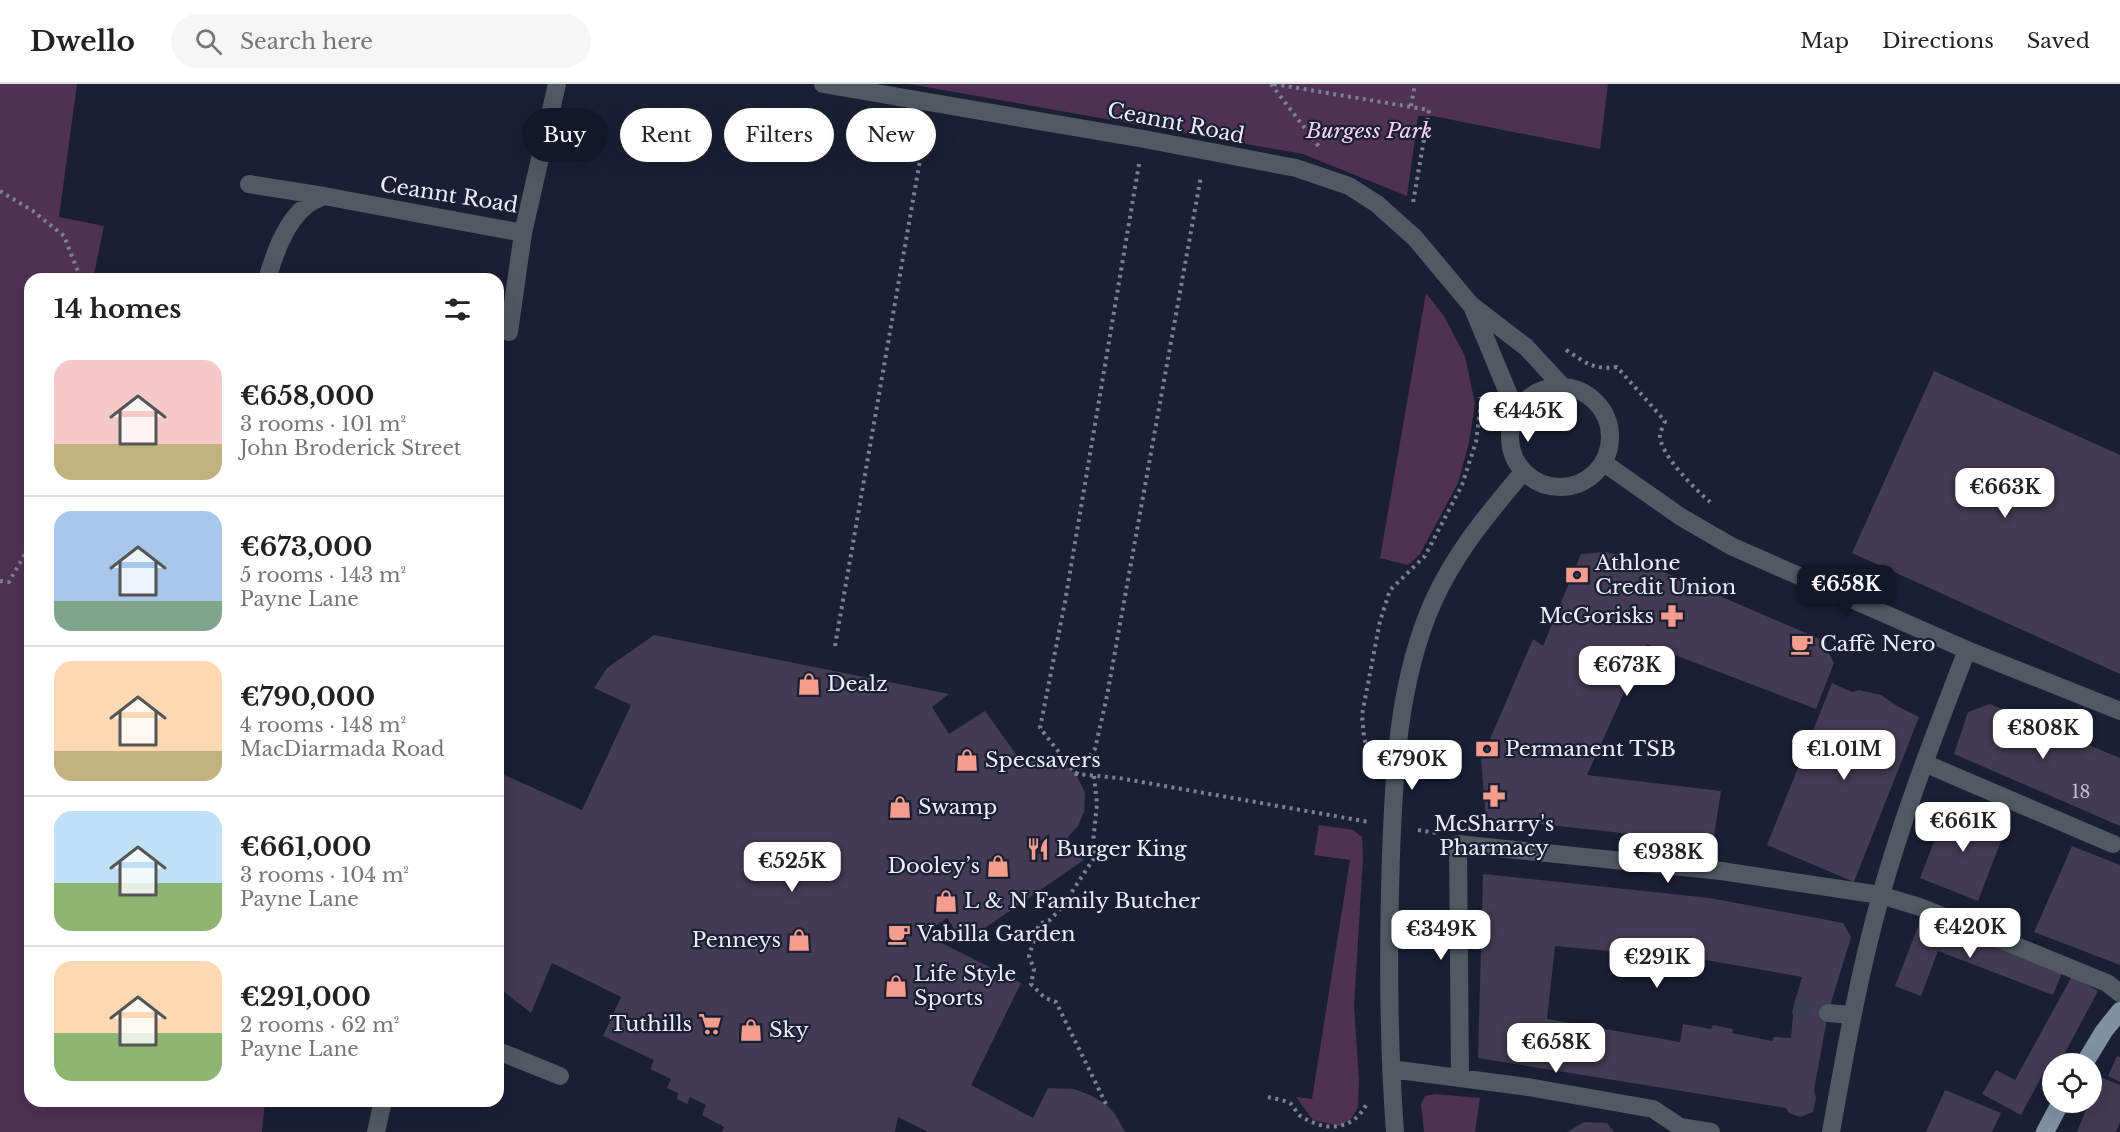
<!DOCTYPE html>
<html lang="en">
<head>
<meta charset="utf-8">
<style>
	body { margin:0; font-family:"Libre Baskerville",serif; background:#f6f6f6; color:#222; height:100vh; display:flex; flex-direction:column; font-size:22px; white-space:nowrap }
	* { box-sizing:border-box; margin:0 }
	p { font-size:20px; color:#767676 }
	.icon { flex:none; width:33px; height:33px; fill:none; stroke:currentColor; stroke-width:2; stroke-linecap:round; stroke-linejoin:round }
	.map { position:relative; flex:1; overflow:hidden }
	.details { position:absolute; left:24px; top:189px; width:480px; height:834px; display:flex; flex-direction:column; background:#fff; border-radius:18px; box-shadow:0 6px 24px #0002 }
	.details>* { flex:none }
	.banner { position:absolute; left:522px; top:24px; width:570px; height:54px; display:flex; gap:12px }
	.controls { position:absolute; left:2042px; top:969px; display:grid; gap:12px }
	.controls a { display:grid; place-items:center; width:60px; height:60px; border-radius:50%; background:#fff; box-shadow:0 6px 24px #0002; font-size:30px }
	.price { position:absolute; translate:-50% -51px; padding:0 14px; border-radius:12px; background:#fff; color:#222; font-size:20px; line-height:39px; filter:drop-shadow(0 2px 3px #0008) }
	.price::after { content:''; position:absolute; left:50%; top:36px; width:18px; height:14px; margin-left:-9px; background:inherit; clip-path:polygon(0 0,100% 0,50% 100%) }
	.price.current { background:#111827; color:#fff }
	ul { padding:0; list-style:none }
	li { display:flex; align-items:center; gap:18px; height:150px; padding:0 30px }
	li+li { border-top:2px solid #e0e0e0 }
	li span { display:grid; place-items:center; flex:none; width:168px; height:120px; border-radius:18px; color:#555 }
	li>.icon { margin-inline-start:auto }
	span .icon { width:72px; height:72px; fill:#fffc; stroke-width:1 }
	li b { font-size:26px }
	h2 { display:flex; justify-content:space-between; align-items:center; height:72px; padding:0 30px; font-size:26px }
	.chip { padding:0 21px; border-radius:27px; background:#fff; box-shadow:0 6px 24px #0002; font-size:21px; line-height:54px }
	.chip.current { background:#111827; color:#fff }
	header { display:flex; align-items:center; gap:36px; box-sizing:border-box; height:84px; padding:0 30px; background:#fff; border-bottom:2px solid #e0e0e0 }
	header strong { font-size:28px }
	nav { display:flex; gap:33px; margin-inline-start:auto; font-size:21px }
	.search { width:420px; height:54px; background:#f6f6f6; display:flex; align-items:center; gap:15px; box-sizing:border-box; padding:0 21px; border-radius:33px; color:#767676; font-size:22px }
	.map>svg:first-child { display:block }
</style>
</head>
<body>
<header>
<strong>Dwello</strong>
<div class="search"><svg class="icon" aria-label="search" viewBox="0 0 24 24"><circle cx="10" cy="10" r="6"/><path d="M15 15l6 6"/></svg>Search here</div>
<nav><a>Map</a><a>Directions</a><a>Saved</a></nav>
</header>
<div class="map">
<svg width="2120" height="1048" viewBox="0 0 2120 1048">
	<rect width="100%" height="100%" fill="#1b1f33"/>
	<!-- green -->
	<path fill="#4f3154" d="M0 0H77L59 133 104 142 93 195H30V1017H265L262 1048H0Z
		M909 0H1608L1600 65 1433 32H1418L1407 112 1303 70Z
		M1426 209 1444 232 1465 272 1475 320 1469 359 1458 399 1420 470 1408 481 1380 474Z
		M1319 741 1353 746 1362 753 1363 773 1354 923 1359 996 1358 1023 1351 1035 1340 1042 1313 1036 1296 1013 1312 1015 1350 776 1314 771Z
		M1435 1010 1480 1014 1475 1048H1424L1421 1020 1425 1012Z"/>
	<!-- building -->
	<path fill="#423b51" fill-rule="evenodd" d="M1934 287 2120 371V590L1852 469Z
		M1605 468 1627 472 1822 556 1834 579 1816 625 1646 560 1587 691 1721 707 1713 759 1486 734 1481 676 1533 555 1543 562 1581 470Z
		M654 551 949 610 932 623 949 650 985 627 1024 681 1034 676 1050 675 1066 682 1076 690 1085 709 1084 728 1078 742 1068 753 1084 776 963 859 947 834 924 850 1021 899 971 1001 1033 1034 1048 1004 1074 1005 1090 1011 1106 1020 1115 1030 1125 1048H928L898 1033 895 1048H722L724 1043 702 1031 706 1021 690 1013 687 1020 677 1015 678 1009 667 1004 671 995 650 985 654 976 603 952 621 913 552 879 531 929 498 903V688L582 726 631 621 594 604 607 584Z
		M1832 599 1852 608 1859 606 1881 611 1897 622 1919 633 1854 798 1767 761Z
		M1990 620 2120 674V742L1954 670 1968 628Z
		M1948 721 2006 744 1978 817 1920 794Z
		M2072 762 2120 781V881L2034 848Z
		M1483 790 1710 814 1843 839 1851 853 1828 929 1814 1006 1816 1014 1813 1028 1800 1033 1789 1029 1786 1024 1478 974ZM1555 862 1706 876 1802 893 1794 921 1791 954 1774 953 1772 957 1732 949 1733 945 1713 941 1711 945 1683 940 1680 958 1547 935Z
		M1922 832 2063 886 2053 911 1938 867 1921 912 1895 902Z
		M2072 892 2098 907 2059 980H2052V989L2045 986 2021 1031 1982 1010 1996 986 2015 996Z
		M2117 972 2120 973V998L2108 992Z
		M2100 993 2120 1001V1038L2116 1048H2077L2089 1018H2091Z
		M1945 1006 2001 1029 1992 1048H1926Z
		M1584 1038 1607 1039 1614 1048H1567Z"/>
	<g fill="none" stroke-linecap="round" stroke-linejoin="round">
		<!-- minor-tunnel -->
		<path stroke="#3a3e51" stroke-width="18" stroke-dasharray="18 9" stroke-linecap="butt" d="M1794 921 1828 929"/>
		<!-- path -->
		<path stroke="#7c8091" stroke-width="4" stroke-dasharray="3 4.5" stroke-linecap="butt" d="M1271 0 1320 64
			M1274 0 1429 26 1413 119
			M1411 22 1415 0
			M1139 80 1065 518 1040 644 1076 690 1119 694 1369 738
			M0 107 33 127 64 152 79 190 78 195
			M1566 266C1587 279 1592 286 1617 283L1665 337C1664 341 1661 346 1660 350 1658 369 1696 406 1710 418
			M0 497 9 498 25 470 30 442
			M835 562 926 42
			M1370 673 1364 654 1362 631 1380 537 1390 506 1425 472 1462 401 1476 358 1481 318 1480 313
			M1076 690 1095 665 1107 612 1201 92
			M1094 692 1097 720 1093 758 1094 774 1062 823 1050 836 1039 840 1029 872 1034 885 1031 900 1045 914 1056 918 1106 1020
			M1418 746 1437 749
			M1268 1013C1275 1015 1286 1016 1291 1020 1294 1023 1296 1028 1299 1031 1324 1048 1353 1048 1367 1019"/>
		<!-- minor -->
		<path stroke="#515962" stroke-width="18" d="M823 0 1144 55 1296 84 1349 102 1377 120 1415 154 1471 221 1526 263 1563 303
			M249 100 324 112
			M267 195C275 169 285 138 307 121 311 117 318 115 324 112L523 149 557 0
			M1472 222 1516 328
			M509 248 523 149
			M1510 353a50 50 0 1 1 100 0a50 50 0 1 1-100 0Z
			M1604 379 1681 433 1731 462 1967 566 2120 627
			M1924 679 2113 760
			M1828 929 1852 931
			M498 967 560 992
			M1391 985 1528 1003 1653 1025 1680 1043 1711 1048
			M1460 993 1458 760 1721 787 1880 811 1920 823 2107 899 2120 909
			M376 1048 383 1017
			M1395 1048C1388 956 1388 864 1391 771 1394 687 1398 597 1433 518 1456 467 1488 430 1523 388
			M1831 1048C1845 969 1859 889 1881 811 1904 728 1936 647 1967 566"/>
		<!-- major -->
		<path stroke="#8191a3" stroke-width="18" d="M2084 980 2104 947 2120 927
			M2045 1048 2061 1018"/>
	</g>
	<!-- icons -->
	<defs>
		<g id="bank-bare" transform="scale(1.8)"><path d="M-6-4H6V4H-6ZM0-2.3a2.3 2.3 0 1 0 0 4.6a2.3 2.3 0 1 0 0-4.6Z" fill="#f49d8c" stroke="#1b1f33" stroke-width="2.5" paint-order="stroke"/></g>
		<g id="pharmacy-bare" transform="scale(1.8)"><path d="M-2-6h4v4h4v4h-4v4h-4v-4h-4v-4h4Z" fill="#f49d8c" stroke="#1b1f33" stroke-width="2.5" paint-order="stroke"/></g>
		<g id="cafe-bare" transform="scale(1.8)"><path d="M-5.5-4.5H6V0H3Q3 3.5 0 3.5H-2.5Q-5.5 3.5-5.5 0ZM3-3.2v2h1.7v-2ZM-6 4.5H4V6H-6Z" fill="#f49d8c" stroke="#1b1f33" stroke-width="2.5" paint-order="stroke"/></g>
		<g id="shop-bare" transform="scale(1.8)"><path d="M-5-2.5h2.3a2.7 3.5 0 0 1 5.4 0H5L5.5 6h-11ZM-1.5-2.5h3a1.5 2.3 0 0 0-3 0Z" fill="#f49d8c" stroke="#1b1f33" stroke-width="2.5" paint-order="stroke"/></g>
		<g id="restaurant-bare" transform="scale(1.8)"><path d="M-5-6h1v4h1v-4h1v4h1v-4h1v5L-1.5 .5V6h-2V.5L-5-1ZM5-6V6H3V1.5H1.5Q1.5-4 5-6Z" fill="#f49d8c" stroke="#1b1f33" stroke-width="2.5" paint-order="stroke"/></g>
		<g id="supermarket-bare" transform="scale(1.8)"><path d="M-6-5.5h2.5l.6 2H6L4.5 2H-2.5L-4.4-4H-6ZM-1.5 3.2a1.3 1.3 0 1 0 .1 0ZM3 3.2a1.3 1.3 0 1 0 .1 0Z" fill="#f49d8c" stroke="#1b1f33" stroke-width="2.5" paint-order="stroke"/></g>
	</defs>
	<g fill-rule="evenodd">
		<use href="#bank-bare" x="1577" y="491"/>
		<use href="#pharmacy-bare" x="1672" y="532"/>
		<use href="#cafe-bare" x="1802" y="560"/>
		<use href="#shop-bare" x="809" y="600"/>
		<use href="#bank-bare" x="1487" y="665"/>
		<use href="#shop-bare" x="967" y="676"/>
		<use href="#pharmacy-bare" x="1494" y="712"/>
		<use href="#shop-bare" x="900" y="723"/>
		<use href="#restaurant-bare" x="1038" y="765"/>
		<use href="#shop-bare" x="998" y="782"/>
		<use href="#shop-bare" x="946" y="817"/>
		<use href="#cafe-bare" x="899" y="850"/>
		<use href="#shop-bare" x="799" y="856"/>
		<use href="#shop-bare" x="896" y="902"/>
		<use href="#supermarket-bare" x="710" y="940"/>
		<use href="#shop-bare" x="751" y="946"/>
	</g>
	<g text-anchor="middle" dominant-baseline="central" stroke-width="4.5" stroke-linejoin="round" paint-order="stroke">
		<!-- number labels -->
		<g font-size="18" fill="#bfc0d0">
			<text x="2081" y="708">18</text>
		</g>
		<!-- street labels -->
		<g font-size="21" fill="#e9edfb" stroke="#1b1f33">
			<text transform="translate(1176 39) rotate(11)">Ceannt Road</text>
			<text transform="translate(449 111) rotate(9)">Ceannt Road</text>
		</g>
		<!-- park labels -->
		<g font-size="21" font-style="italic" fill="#f6d2fb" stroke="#1b1f33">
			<text x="1369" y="47">Burgess Park</text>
		</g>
		<!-- poi labels -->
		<g font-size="21" fill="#e9edfb" stroke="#1b1f33" text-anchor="start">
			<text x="1595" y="479">Athlone<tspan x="1595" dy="24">Credit Union</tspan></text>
			<text x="1654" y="532" text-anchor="end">McGorisks</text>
			<text x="1820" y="560">Caffè Nero</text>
			<text x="827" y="600">Dealz</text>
			<text x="1505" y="665">Permanent TSB</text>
			<text x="985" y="676">Specsavers</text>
			<text x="918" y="723">Swamp</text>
			<text x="1494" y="740" text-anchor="middle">McSharry's<tspan x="1494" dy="24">Pharmacy</tspan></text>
			<text x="1056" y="765">Burger King</text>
			<text x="980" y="782" text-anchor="end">Dooley’s</text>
			<text x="964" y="817">L &amp; N Family Butcher</text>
			<text x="917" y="850">Vabilla Garden</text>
			<text x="781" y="856" text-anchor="end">Penneys</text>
			<text x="914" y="890">Life Style<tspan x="914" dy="24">Sports</tspan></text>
			<text x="692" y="940" text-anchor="end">Tuthills</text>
			<text x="769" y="946">Sky</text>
		</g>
	</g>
</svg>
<div class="controls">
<a><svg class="icon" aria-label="locate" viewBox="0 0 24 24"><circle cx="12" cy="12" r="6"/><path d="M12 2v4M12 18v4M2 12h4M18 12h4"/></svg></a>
</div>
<b class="price" style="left:1528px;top:359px">€445K</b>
<b class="price" style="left:2005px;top:435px">€663K</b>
<b class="price current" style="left:1846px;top:532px">€658K</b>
<b class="price" style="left:1627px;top:613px">€673K</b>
<b class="price" style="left:2043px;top:676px">€808K</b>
<b class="price" style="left:1844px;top:697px">€1.01M</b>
<b class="price" style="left:1412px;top:707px">€790K</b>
<b class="price" style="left:1963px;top:769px">€661K</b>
<b class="price" style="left:1668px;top:800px">€938K</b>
<b class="price" style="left:792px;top:809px">€525K</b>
<b class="price" style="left:1970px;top:875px">€420K</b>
<b class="price" style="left:1441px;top:877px">€349K</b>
<b class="price" style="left:1657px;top:905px">€291K</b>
<b class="price" style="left:1556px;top:990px">€658K</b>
<div class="banner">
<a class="chip current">Buy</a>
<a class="chip">Rent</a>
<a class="chip">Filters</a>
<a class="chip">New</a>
</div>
<section class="details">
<h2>14 homes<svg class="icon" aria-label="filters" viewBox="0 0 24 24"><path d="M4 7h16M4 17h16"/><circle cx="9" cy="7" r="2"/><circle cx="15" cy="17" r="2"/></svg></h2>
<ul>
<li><span style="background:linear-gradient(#f6c9c9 70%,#c2b280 0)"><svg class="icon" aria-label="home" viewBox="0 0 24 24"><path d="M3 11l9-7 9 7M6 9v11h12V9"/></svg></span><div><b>€658,000</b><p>3 rooms · 101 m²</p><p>John Broderick Street</p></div></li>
<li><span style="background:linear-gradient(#a9c7e8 75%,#7fa58c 0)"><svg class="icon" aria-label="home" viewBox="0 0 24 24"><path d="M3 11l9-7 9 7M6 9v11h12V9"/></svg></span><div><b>€673,000</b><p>5 rooms · 143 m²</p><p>Payne Lane</p></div></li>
<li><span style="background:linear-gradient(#ffd9b3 75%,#c2b280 0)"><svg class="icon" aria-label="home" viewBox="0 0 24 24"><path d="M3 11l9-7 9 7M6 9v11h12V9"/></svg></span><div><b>€790,000</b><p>4 rooms · 148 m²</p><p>MacDiarmada Road</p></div></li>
<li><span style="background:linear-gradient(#bfe0f5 60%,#8fb573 0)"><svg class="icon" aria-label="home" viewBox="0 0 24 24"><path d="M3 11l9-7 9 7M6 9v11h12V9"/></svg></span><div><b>€661,000</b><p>3 rooms · 104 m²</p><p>Payne Lane</p></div></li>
<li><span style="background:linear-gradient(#ffd9b3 60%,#8fb573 0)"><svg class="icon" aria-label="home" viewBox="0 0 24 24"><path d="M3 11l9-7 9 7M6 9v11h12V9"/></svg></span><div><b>€291,000</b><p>2 rooms · 62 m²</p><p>Payne Lane</p></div></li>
</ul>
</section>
</div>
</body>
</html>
